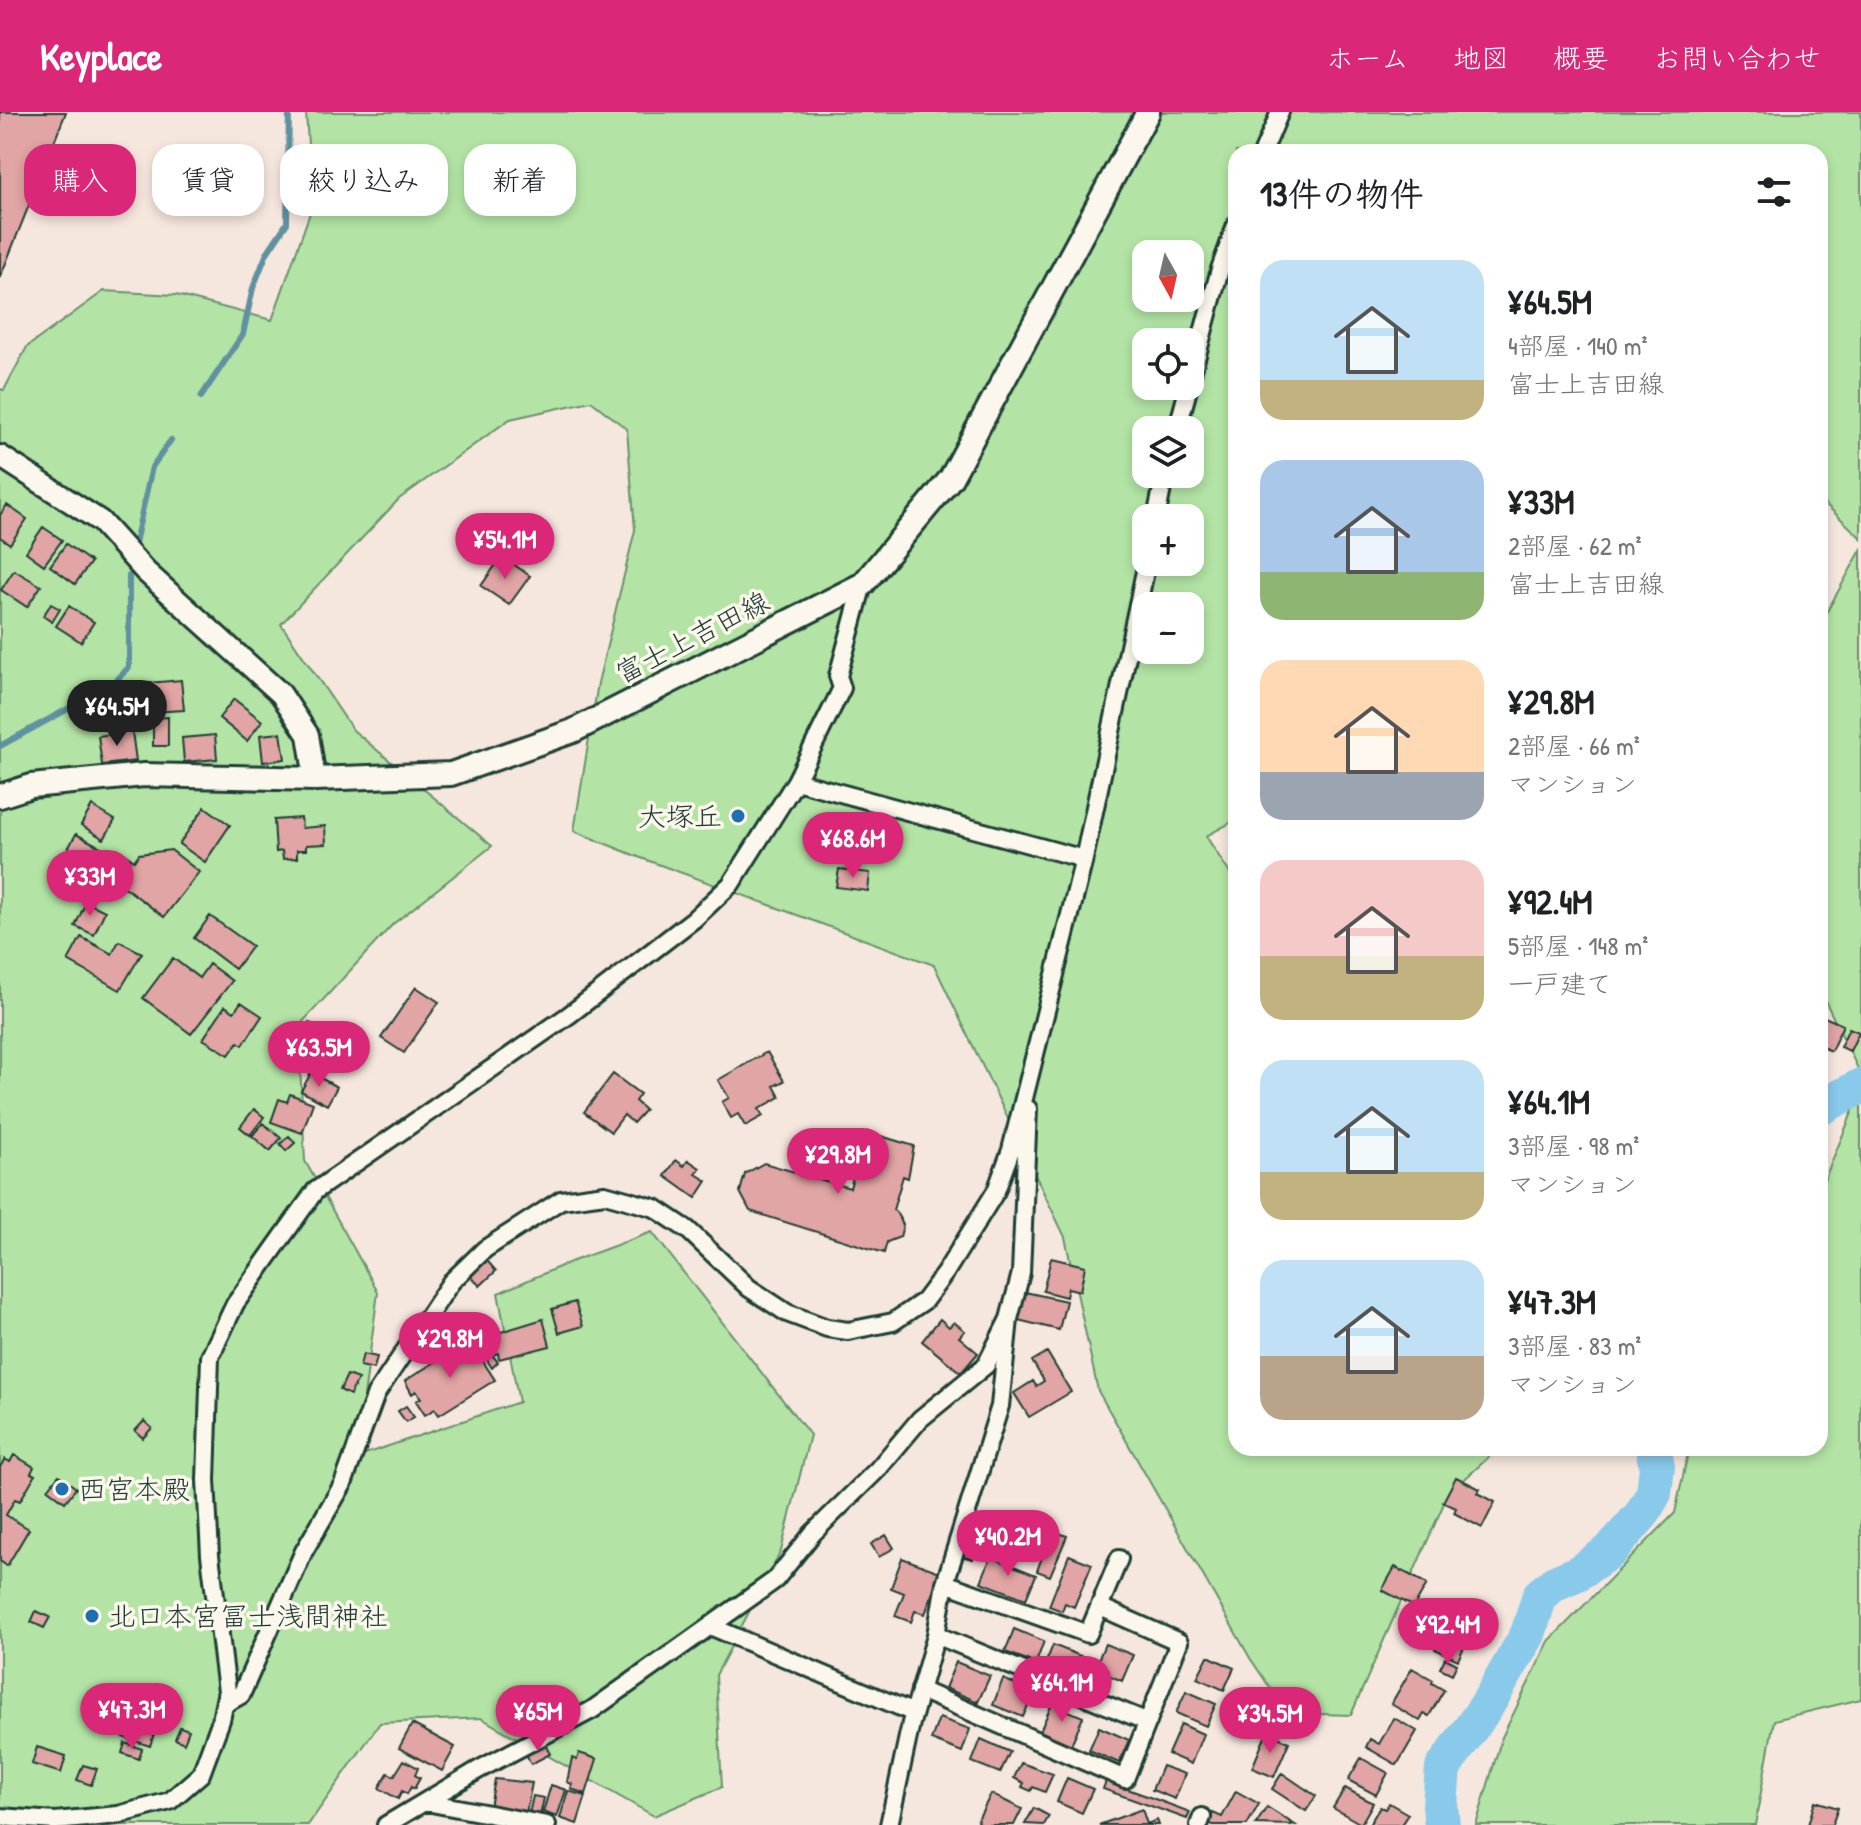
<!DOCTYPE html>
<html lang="ja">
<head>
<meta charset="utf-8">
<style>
	body { margin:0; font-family:"Patrick Hand","Klee One",sans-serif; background:#f6f6f6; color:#202124; height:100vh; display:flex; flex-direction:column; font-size:30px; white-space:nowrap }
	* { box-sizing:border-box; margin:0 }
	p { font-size:26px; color:#757577 }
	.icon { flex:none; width:44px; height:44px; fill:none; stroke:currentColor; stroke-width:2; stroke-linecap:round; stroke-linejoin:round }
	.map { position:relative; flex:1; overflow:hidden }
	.side { position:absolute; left:1228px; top:32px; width:600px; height:1312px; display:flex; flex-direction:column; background:#fff; border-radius:24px; box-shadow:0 4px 12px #0003 }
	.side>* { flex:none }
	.top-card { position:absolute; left:24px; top:32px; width:760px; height:72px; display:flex; gap:16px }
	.needle { width:52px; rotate:172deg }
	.tools { position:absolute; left:1132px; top:128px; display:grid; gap:16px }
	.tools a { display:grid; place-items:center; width:72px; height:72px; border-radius:16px; background:#fff; box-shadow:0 4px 12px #0003; font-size:40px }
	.price { position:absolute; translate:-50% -68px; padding:0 18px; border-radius:28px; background:#db2777; color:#fff; font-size:26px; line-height:52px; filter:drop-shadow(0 2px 4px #0008) }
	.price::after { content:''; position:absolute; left:50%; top:48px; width:24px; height:18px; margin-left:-12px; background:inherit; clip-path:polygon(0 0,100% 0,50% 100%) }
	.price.current { background:#222; color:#fff }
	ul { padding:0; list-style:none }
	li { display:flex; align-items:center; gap:24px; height:200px; padding:0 32px }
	li span { display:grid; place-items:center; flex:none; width:224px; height:160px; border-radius:24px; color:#555 }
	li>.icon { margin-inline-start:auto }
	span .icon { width:96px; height:96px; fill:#fffc; stroke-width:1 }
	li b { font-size:34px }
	h2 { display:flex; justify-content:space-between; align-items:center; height:96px; padding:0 32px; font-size:34px }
	.chip { padding:0 28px; border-radius:24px; background:#fff; box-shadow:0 4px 12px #0003; font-size:28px; line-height:72px }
	.chip.current { background:#db2777; color:#fff }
	header { display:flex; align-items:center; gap:48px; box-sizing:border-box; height:112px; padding:0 40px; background:#db2777; color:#fff }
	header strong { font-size:38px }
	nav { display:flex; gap:44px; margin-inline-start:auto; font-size:28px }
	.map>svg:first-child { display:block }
</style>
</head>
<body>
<header>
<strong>Keyplace</strong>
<nav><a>ホーム</a><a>地図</a><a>概要</a><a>お問い合わせ</a></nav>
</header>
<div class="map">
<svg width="1861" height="1713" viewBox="0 0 1861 1713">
	<rect width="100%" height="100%" fill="#f6e7de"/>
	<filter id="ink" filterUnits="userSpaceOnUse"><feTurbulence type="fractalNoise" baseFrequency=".0125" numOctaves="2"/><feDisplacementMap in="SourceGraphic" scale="16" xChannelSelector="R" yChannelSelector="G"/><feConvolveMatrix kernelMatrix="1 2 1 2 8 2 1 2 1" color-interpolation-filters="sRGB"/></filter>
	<g filter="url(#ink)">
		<!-- green -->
		<path fill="#b3e4a5" stroke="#69906c" stroke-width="2" fill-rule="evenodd" d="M306 0H1861V426L1820 387V40H1236V708L1206 724 1236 771V1336H1499L1448 1382 1351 1603 1287 1601 1250 1546 1098 1279 1065 1125 934 853 641 746 574 719 598 571 635 418 627 317 591 289 510 307 399 387 281 512 353 618 492 734 393 812 298 915 305 1049 378 1180 356 1345 519 1290 498 1181 573 1149 652 1120 810 1323 781 1439 716 1563 722 1675 654 1704 481 1606 380 1611 308 1713H0V277L4 278 27 235 104 179 176 183 272 208 312 95ZM1146 142H1190V186H1146ZM1146 230H1190V274H1146ZM1146 318H1190V362H1146ZM1146 406H1190V450H1146ZM1146 494H1190V538H1146Z
			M1861 438V963L1820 878V512Z
			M1861 979V1587L1774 1608 1755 1713H1476L1502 1625 1549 1529 1675 1401 1689 1336H1820V1078Z"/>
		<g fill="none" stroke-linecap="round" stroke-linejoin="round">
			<!-- stream -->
			<path stroke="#5f91a1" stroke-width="6" d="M201 285 243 222 253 176 267 141 287 111 289 0
				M135 431 152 355 171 328
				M0 634 112 573 129 555V464"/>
			<!-- river -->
			<path stroke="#89c9ea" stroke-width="36" d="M1820 996 1861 974
				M1442 1713 1440 1693 1443 1656 1487 1593 1528 1522 1540 1483 1555 1471 1578 1461 1610 1439 1642 1402 1654 1381 1657 1355 1653 1336"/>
		</g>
		<!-- building -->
		<path fill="#e0a5a4" stroke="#1f3d34" stroke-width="2" d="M0 0H66L0 166Z
			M7 393 27 407 10 432 0 425V403Z
			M43 415 62 428 44 453 26 440Z
			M66 432 91 450 75 472 50 454Z
			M502 444 530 464 509 493 481 474Z
			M14 458 41 474 27 495 1 478Z
			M51 492 60 497 52 510 43 504Z
			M69 494 94 510 81 530 56 514Z
			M181 568 184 598 151 600 149 571Z
			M234 587 262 609 247 629 219 606Z
			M168 605V634H153V606Z
			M132 619 136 649 102 653 98 624Z
			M281 621 285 647 263 650 260 623Z
			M215 623 217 647 184 650 182 626Z
			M92 694 115 708 104 727 81 713Z
			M205 695 230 713 205 750 179 732Z
			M301 706 302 716 325 714 326 732 306 733V738H297V746L283 747 282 739 276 740 274 708Z
			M76 722 108 739 96 761 64 744Z
			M118 737 134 749 139 742 171 738 199 760 164 805 102 758Z
			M839 757 870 761 868 779 836 775Z
			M86 790 105 799 94 823 75 814Z
			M210 804 252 834 235 857 194 826Z
			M81 825 112 842 119 829 142 841 120 878 68 849Z
			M173 846 199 866 209 852 232 869 191 922 143 886Z
			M416 875 439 890 404 941 381 926Z
			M241 890 262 904 243 933 238 930 229 943 203 927 225 894 234 900Z
			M1820 903 1843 913 1831 939 1820 934Z
			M309 911 342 925 331 951 299 937Z
			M1849 916 1859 920 1850 939 1840 935Z
			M767 940 784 969 774 974 780 985 759 997 763 1004 745 1014 738 1002 731 1006 722 990 729 986 718 968Z
			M311 961 337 975 327 993 301 979Z
			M613 962 640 982 635 989 645 998 633 1011 624 1003 611 1020 584 1000Z
			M290 982 313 991 302 1021 271 1010 279 987 287 990Z
			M254 997 264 1005 250 1023 240 1015Z
			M263 1011 281 1026 270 1039 252 1024Z
			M867 1020 914 1034 908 1066 903 1064 893 1098 896 1100 903 1113 900 1125 887 1130 884 1141 750 1099 740 1080 745 1062 764 1051 850 1076 853 1065 843 1063 848 1048 857 1051Z
			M289 1024 295 1031 286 1039 280 1032Z
			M676 1048 684 1054 688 1048 700 1056 696 1062 707 1069 696 1086 665 1064Z
			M483 1144 496 1159 480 1174 466 1159Z
			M1051 1146 1085 1154 1080 1179 1068 1176 1066 1185 1043 1179Z
			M1025 1180 1066 1189 1059 1218 1018 1208Z
			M575 1190 583 1214 559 1221 552 1197Z
			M543 1207 550 1234 499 1247 498 1241 492 1243 498 1250 492 1256 478 1234 481 1233 478 1227Z
			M940 1207 949 1215 954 1210 965 1219 959 1225 978 1241 961 1261 922 1229Z
			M469 1228 495 1268 439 1303 435 1297 425 1303 416 1289 421 1286 416 1279 412 1282 405 1269Z
			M1047 1240 1071 1280 1029 1305 1014 1281 1033 1269 1036 1274 1044 1269 1032 1249Z
			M363 1242 377 1245 374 1257 360 1254Z
			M347 1263 358 1267 350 1283 340 1278Z
			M406 1294 414 1305 406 1310 398 1299Z
			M144 1309 152 1316 143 1326 135 1319Z
			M14 1343 34 1355 31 1361 35 1363 20 1389 15 1387 6 1403 29 1417 7 1454 0 1449V1355L5 1347 10 1350Z
			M59 1363 76 1376 65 1390 48 1377Z
			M1456 1365 1480 1377 1478 1381 1495 1390 1482 1416 1454 1401 1456 1396 1443 1390Z
			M1041 1414 1067 1424 1050 1464 1037 1459 1042 1445 1031 1440Z
			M967 1419 979 1422 973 1447 960 1444Z
			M886 1423 894 1436 879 1445 871 1432Z
			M1069 1443 1092 1452 1074 1495 1065 1491 1062 1499 1049 1494Z
			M991 1445 1036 1463 1026 1487 981 1470Z
			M902 1446 940 1460 925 1502 915 1499 911 1510 895 1504 904 1481 891 1476Z
			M1395 1455 1427 1472 1414 1495 1382 1478Z
			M36 1499 50 1505 44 1516 31 1510Z
			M1450 1505 1473 1516 1458 1548 1435 1537Z
			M1014 1517 1044 1529 1036 1551 1005 1540Z
			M1105 1532 1133 1543 1122 1569 1094 1557Z
			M1053 1533 1083 1545 1074 1567 1044 1555Z
			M1208 1544 1234 1556 1224 1578 1197 1566Z
			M1445 1546 1457 1552 1452 1562 1440 1556Z
			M956 1550 990 1564 978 1590 945 1576Z
			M1412 1556 1433 1568 1432 1571 1444 1578 1429 1604 1424 1602 1420 1609 1391 1592Z
			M1003 1567 1034 1580 1023 1605 993 1593Z
			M1186 1579 1216 1592 1206 1614 1176 1601Z
			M134 1592 161 1601 150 1634 123 1625Z
			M1052 1592 1083 1605 1071 1633 1040 1619Z
			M92 1603 102 1606 99 1616 89 1612Z
			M939 1606 970 1617 962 1640 931 1628Z
			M1394 1606 1417 1619 1397 1653 1366 1635 1370 1627 1379 1632Z
			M412 1612 455 1635 442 1659 399 1636Z
			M1181 1612 1203 1622 1191 1652 1168 1642Z
			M180 1615 189 1618 184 1631 175 1627Z
			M1099 1615 1129 1628 1119 1651 1089 1638Z
			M1267 1620 1289 1630 1274 1665 1252 1656Z
			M981 1627 1010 1640 1000 1661 972 1650Z
			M544 1630 550 1642 531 1652 525 1640Z
			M125 1631 142 1637 139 1647 122 1641Z
			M37 1635 66 1644 61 1661 32 1652Z
			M579 1641 597 1647 586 1682 571 1677 572 1672 567 1670 572 1646 577 1648Z
			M1361 1646 1388 1661 1376 1683 1348 1668Z
			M404 1648 418 1656 415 1663 420 1666 414 1677 411 1675 407 1682 402 1679 398 1687 379 1676 388 1661 394 1664Z
			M1021 1651 1053 1662 1045 1680 1033 1675 1031 1679 1022 1675 1024 1671 1014 1666Z
			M83 1653 97 1657 91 1673 77 1668Z
			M1162 1654 1185 1662 1175 1687 1152 1678Z
			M1282 1661 1316 1684 1306 1699 1272 1677Z
			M1067 1666 1093 1677 1082 1701 1057 1690Z
			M495 1667 532 1671 526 1701 490 1695Z
			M1106 1669 1190 1700 1187 1707 1103 1677Z
			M551 1673 566 1678 557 1705 543 1700Z
			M1345 1676 1373 1691 1361 1712 1333 1696Z
			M568 1679 586 1684 577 1712 560 1706Z
			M1236 1679 1259 1692 1247 1713H1213L1208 1710 1213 1701 1222 1705Z
			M991 1682 1022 1697 1014 1713H983L977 1709Z
			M533 1684 544 1686 540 1704 529 1702Z
			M1815 1689 1838 1696 1832 1713H1808Z
			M1389 1691 1408 1702 1401 1713H1369L1380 1695 1385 1697Z
			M1267 1695 1295 1713 1256 1712Z
			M1034 1696 1049 1704 1044 1713 1025 1712Z
			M1142 1697 1147 1712 1157 1708 1159 1713H1099Z"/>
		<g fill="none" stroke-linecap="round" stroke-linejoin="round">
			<!-- minor casing -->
			<g stroke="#1f3d34" stroke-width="22">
				<path id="minor" d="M1263 40 1280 0
					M1190 269 1220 157 1236 113
					M1177 318 1189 274
					M1156 406 1165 362
					M796 669 842 576 838 564 863 472
					M945 1471 1088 1522 1119 1447
					M710 1514 914 1601
					M936 1523 1148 1610
					M920 1578 1125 1667 1179 1530 1100 1495
					M225 1592 241 1583 304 1439 343 1372 376 1282 451 1170 485 1137 561 1088 605 1082 655 1096 688 1118 749 1176 787 1201 827 1216 848 1219 893 1210 924 1189 945 1161 996 1079 1011 1038 1084 747 1147 450
					M426 1690 547 1713
					M0 1705 55 1709 118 1703 170 1689 201 1662 221 1608 227 1579 210 1443 206 1368 210 1245 235 1192 315 1079 569 903 694 807 731 772 796 669 1084 747
					M386 1713 478 1658 592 1598 775 1468 813 1421 878 1357 920 1307 986 1253 1009 1207
					M889 1713 911 1611 936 1523 945 1471 1000 1294 1009 1207 1021 1161 1028 997
					M1199 1713 1202 1705"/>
			</g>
			<!-- tertiary casing -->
			<g stroke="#1f3d34" stroke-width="26">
				<path id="tertiary" d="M0 344 100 409 145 459 281 582 308 623 315 667"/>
			</g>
			<!-- secondary casing -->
			<g stroke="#1f3d34" stroke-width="28">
				<path id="secondary" d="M0 684 31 674 144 663 315 667 451 662 573 619 863 472 951 366 1148 0"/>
			</g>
			<!-- minor -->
			<use href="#minor" stroke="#fbf7ec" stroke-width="16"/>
			<!-- tertiary -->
			<use href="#tertiary" stroke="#fbf7ec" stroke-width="20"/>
			<!-- secondary -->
			<use href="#secondary" stroke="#fbf7ec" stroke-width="22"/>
		</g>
	</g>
	<!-- markers -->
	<g fill="#1f6fb2" stroke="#fbf7ec" stroke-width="3">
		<circle cx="738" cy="704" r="8"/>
		<circle cx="62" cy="1377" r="8"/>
		<circle cx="92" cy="1504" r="8"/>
	</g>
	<g text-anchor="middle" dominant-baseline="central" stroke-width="7" stroke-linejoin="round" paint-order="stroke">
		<!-- street labels -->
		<g font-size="28" fill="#1f3d34" stroke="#fbf7ec">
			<text transform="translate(692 525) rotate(-27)">富士上吉田線</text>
		</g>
		<!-- poi labels -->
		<g font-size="28" fill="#1f3d34" stroke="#fbf7ec" text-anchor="start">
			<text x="722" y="704" text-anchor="end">大塚丘</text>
			<text x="78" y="1377">西宮本殿</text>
			<text x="108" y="1504">北口本宮冨士浅間神社</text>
		</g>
	</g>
</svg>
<div class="tools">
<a><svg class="needle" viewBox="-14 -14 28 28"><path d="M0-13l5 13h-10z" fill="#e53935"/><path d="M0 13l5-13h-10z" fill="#757577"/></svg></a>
<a><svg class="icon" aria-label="locate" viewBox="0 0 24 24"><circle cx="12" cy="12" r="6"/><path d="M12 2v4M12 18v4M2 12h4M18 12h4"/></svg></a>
<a><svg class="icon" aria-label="layers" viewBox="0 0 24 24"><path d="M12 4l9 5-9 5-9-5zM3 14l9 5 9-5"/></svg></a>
<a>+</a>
<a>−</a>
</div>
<b class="price" style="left:505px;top:469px">¥54.1M</b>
<b class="price current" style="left:117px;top:636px">¥64.5M</b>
<b class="price" style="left:853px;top:768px">¥68.6M</b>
<b class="price" style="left:90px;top:806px">¥33M</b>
<b class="price" style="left:319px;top:977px">¥63.5M</b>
<b class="price" style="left:838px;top:1084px">¥29.8M</b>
<b class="price" style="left:450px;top:1268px">¥29.8M</b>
<b class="price" style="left:1008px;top:1466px">¥40.2M</b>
<b class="price" style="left:1448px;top:1554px">¥92.4M</b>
<b class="price" style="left:1062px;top:1612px">¥64.1M</b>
<b class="price" style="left:132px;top:1639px">¥47.3M</b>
<b class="price" style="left:538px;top:1641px">¥65M</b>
<b class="price" style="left:1270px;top:1643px">¥34.5M</b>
<div class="top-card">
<a class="chip current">購入</a>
<a class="chip">賃貸</a>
<a class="chip">絞り込み</a>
<a class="chip">新着</a>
</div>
<section class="side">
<h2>13件の物件<svg class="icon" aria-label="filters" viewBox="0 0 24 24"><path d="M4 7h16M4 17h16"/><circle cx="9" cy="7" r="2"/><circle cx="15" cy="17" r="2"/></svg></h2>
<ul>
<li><span style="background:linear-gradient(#bfe0f5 75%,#c2b280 0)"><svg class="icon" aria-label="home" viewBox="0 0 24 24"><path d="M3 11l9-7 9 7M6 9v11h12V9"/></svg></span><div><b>¥64.5M</b><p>4部屋 · 140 m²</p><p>富士上吉田線</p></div></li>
<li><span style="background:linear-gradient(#a9c7e8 70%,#8fb573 0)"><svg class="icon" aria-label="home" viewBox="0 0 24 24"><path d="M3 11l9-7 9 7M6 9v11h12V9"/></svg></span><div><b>¥33M</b><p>2部屋 · 62 m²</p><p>富士上吉田線</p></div></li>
<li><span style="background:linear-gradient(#ffd9b3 70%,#9aa5b1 0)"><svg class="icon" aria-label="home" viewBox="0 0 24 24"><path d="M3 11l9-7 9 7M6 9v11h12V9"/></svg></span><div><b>¥29.8M</b><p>2部屋 · 66 m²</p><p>マンション</p></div></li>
<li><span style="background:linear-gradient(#f6c9c9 60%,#c2b280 0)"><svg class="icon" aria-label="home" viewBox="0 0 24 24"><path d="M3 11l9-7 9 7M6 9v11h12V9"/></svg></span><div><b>¥92.4M</b><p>5部屋 · 148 m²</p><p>一戸建て</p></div></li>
<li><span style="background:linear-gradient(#bfe0f5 70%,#c2b280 0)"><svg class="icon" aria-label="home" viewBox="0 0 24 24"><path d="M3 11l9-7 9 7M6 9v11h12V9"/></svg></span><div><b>¥64.1M</b><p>3部屋 · 98 m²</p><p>マンション</p></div></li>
<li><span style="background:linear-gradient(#bfe0f5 60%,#b9a48a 0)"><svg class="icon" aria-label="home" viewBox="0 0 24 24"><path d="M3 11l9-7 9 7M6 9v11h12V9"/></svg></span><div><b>¥47.3M</b><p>3部屋 · 83 m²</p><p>マンション</p></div></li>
</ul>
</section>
</div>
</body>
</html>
